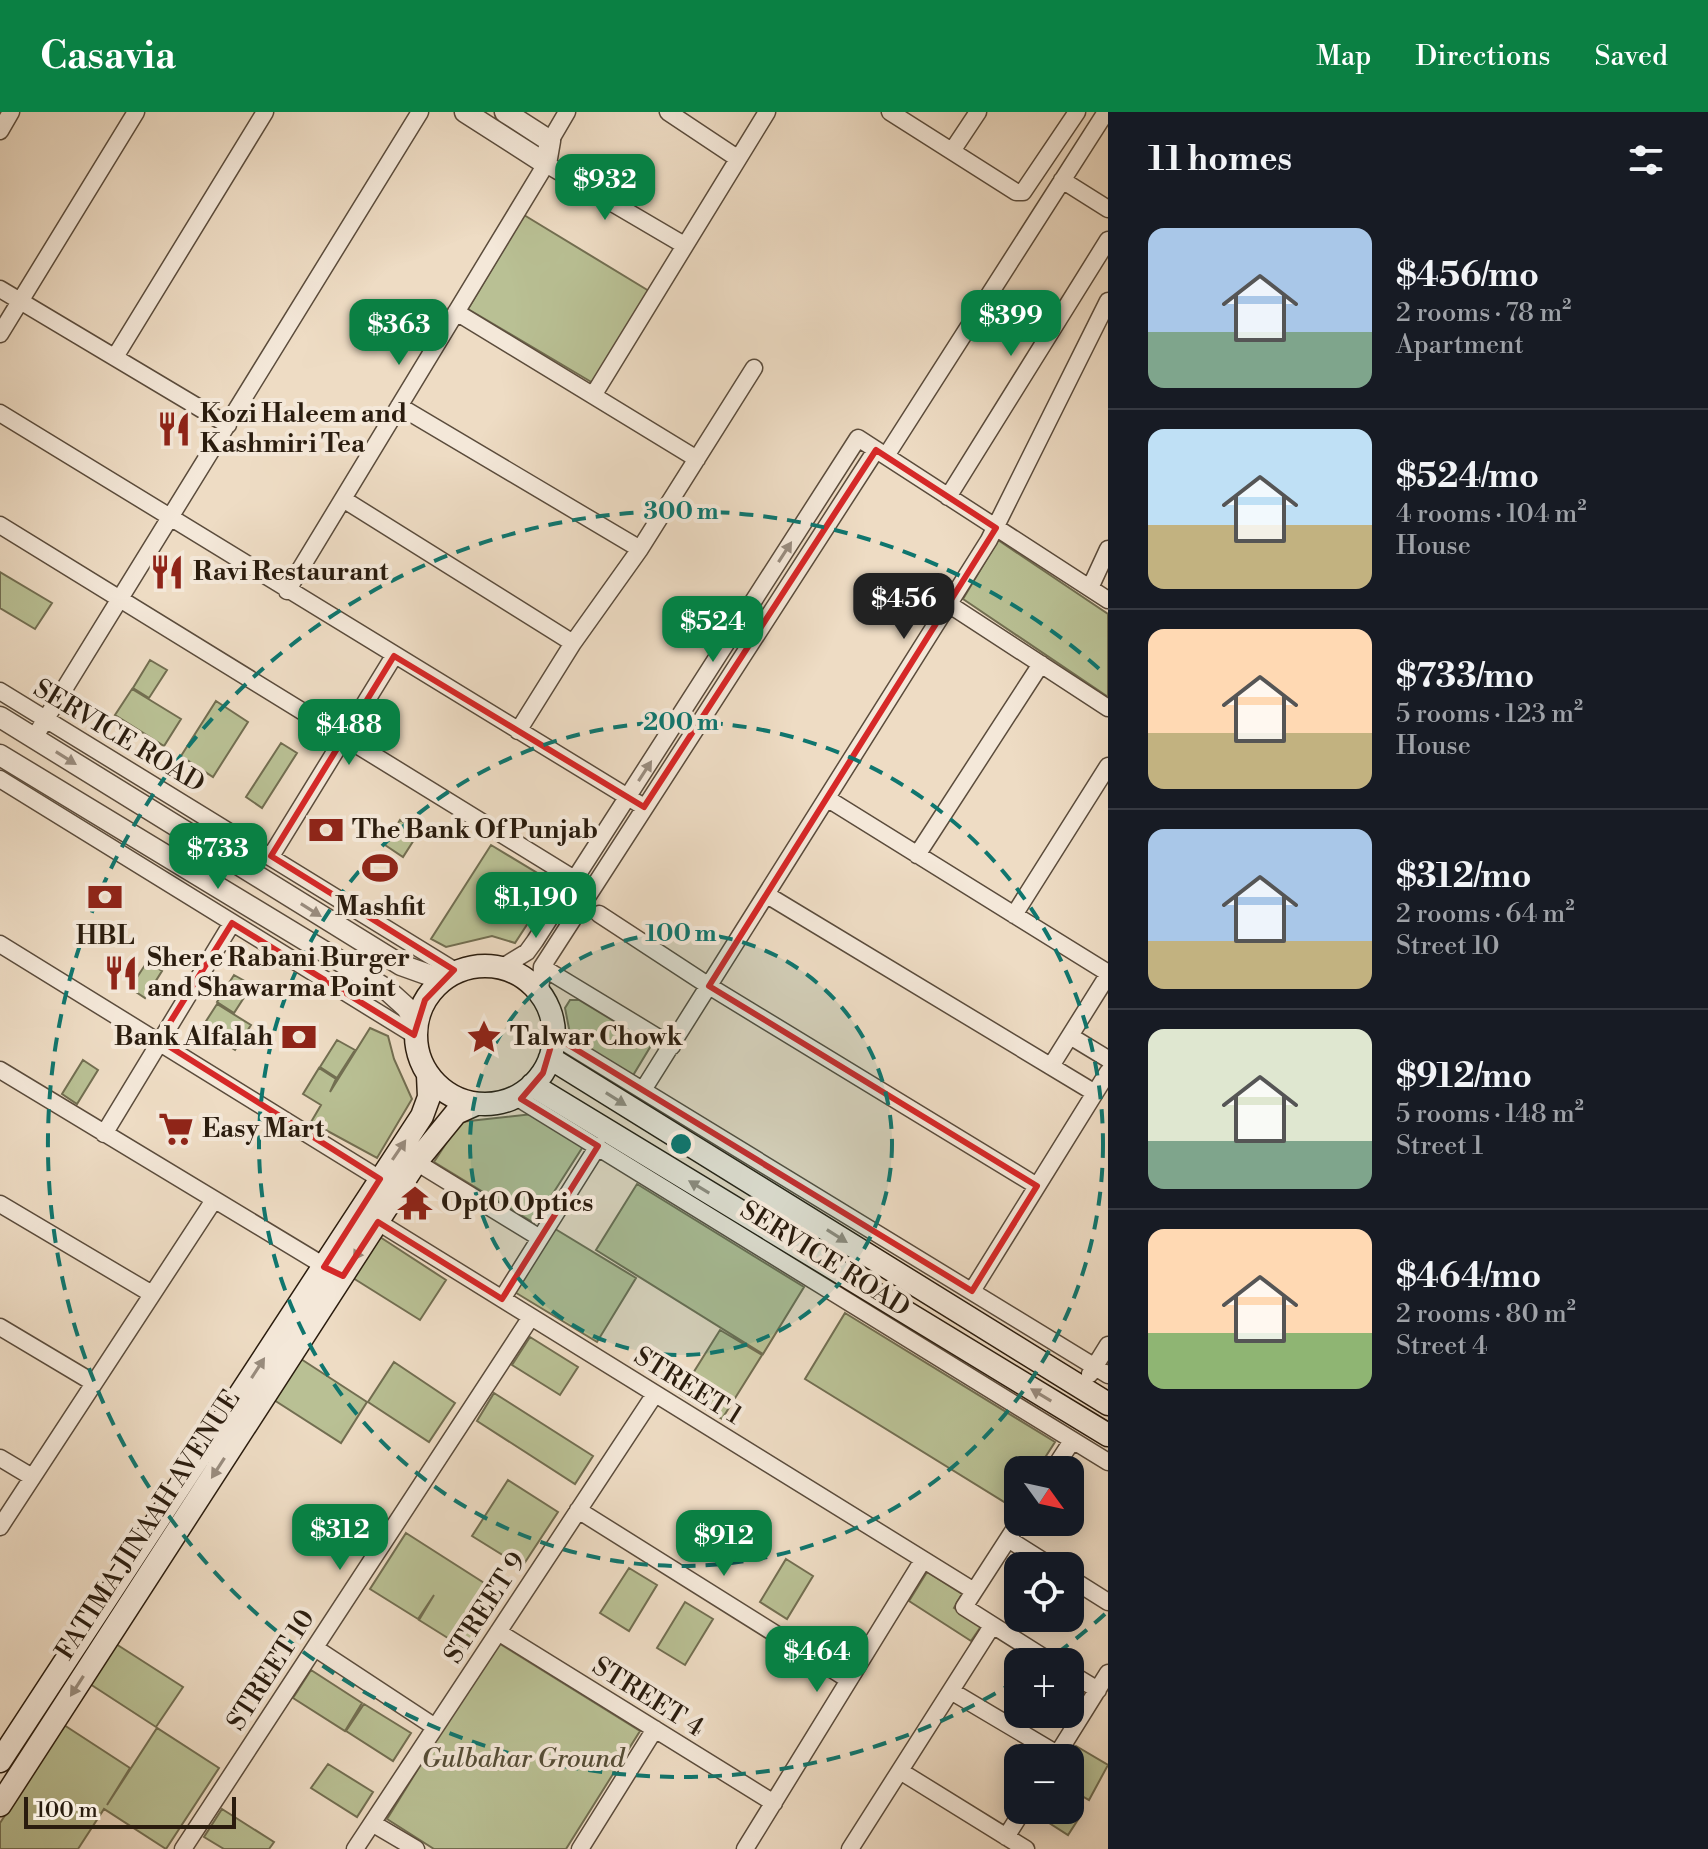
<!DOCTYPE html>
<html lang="en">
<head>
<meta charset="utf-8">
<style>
	body { margin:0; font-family:"Libre Bodoni",serif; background:#20242c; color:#f1f3f6; height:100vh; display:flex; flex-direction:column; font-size:30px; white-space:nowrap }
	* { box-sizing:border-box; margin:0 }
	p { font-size:26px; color:#9ea1a6 }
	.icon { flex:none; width:44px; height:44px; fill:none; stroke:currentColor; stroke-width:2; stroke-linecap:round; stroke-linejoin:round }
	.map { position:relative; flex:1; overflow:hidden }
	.side { display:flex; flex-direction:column; background:#171b24; width:600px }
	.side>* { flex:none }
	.needle { width:52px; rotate:123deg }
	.buttons { position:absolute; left:1004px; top:1344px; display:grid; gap:16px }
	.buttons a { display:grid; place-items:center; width:80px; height:80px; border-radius:16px; background:#171b24; box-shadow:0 4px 20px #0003; font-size:40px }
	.scale { position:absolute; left:24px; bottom:20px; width:212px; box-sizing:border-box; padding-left:8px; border:4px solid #2a1c0e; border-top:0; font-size:22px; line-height:28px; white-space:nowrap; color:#2a1c0e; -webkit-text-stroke:6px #f4e8d9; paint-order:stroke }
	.price { position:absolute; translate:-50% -68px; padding:0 18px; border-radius:16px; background:#0b8043; color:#fff; font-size:26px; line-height:52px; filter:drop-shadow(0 2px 4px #0008) }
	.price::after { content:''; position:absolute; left:50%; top:48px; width:24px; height:18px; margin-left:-12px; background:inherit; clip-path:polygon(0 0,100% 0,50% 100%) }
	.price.current { background:#222; color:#fff }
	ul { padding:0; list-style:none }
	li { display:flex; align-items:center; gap:24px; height:200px; padding:0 40px }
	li+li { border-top:2px solid #363941 }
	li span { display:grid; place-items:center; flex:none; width:224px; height:160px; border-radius:16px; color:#555 }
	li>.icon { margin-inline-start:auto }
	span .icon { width:96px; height:96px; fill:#fffc; stroke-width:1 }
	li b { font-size:34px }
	h2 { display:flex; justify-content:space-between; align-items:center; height:96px; padding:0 40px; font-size:34px }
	header { display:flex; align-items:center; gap:48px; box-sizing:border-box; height:112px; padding:0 40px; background:#0b8043; color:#fff }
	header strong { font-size:38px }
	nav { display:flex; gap:44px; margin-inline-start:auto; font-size:28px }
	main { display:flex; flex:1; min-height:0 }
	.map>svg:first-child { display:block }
</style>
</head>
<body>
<header>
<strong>Casavia</strong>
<nav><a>Map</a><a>Directions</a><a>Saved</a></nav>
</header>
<main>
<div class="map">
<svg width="1108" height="1737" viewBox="0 0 1108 1737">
	<rect width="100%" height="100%" fill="#eedcc4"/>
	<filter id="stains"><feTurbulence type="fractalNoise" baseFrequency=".0025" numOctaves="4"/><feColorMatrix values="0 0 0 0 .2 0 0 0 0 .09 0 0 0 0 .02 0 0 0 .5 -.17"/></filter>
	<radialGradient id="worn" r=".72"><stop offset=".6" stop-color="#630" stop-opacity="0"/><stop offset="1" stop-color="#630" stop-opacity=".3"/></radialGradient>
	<!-- green -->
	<path fill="#b9c094" stroke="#726e51" stroke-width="2" d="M524 103 649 179 593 271 468 197Z
		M998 428 1108 502V585L963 487Z
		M0 460 52 491 35 517 0 496Z
		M150 548 167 558 149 586 133 576Z
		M132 577 181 607 164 634 115 603Z
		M216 589 248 610 213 665 181 644Z
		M281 631 297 641 262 696 246 685Z
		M400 708 419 720 403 745 385 733Z
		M491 733 554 771 515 831 492 824 446 835 431 827Z
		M147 850 162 859 145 886 130 876Z
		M234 863 252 873 234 901 217 890Z
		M570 888H579L652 932 632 965 571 927 565 896Z
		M217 892 251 913 235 938 201 917Z
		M370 916 388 924 394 947 412 987 377 1046 311 1010 321 993 303 982 319 956 336 967 330 980Z
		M337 928 355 938 337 966 320 955Z
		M83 948 98 958 77 992 62 982Z
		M533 1002 584 1033 534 1111 434 1050 460 1010Z
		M637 1072 804 1175 763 1242 596 1138Z
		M552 1115 636 1166 597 1230 513 1179Z
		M380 1125 446 1168 420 1208 353 1166Z
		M845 1201 1055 1330 1037 1358H1018V1389L1014 1396 805 1267Z
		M720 1218 762 1243 722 1307 680 1282Z
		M530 1225 578 1255 560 1283 512 1253Z
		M301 1247 367 1290 341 1331 274 1288Z
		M394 1250 455 1291 429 1330 368 1290Z
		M494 1281 593 1344 575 1372 477 1309Z
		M508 1368 558 1400 522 1455 472 1424Z
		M406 1421 503 1483 467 1538 419 1508 434 1483 418 1507 370 1477Z
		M786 1447 813 1464 787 1507 760 1490Z
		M629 1456 657 1473 629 1519 600 1501Z
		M927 1460 962 1482 954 1496 982 1513 971 1529 909 1489Z
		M685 1490 713 1507 685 1553 657 1536Z
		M497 1530 640 1619 566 1737H434L387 1707Z
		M116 1532 183 1575 156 1615 90 1572Z
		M311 1558 362 1591 345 1619 293 1586Z
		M364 1592 411 1621 393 1649 346 1619Z
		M64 1613 130 1656 107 1693 157 1616 219 1656 166 1737 104 1697 78 1737H0V1711Z
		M1076 1634 1108 1653 1089 1688 1070 1677 1069 1646Z
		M328 1652 373 1680 357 1705 311 1676Z
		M222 1697 274 1730 269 1737H224L204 1725Z
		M1037 1698H1066L1079 1706 1068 1723 1035 1702Z"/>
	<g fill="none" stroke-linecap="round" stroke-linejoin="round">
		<!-- minor casing -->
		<g stroke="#5b4c3c" stroke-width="19">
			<path id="minor" d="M668 0 737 46
				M890 0 1016 80H1023L1077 0
				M0 19 11 0
				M550 29 567 0
				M952 39 978 0
				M1062 68 1108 97
				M0 177 228 313
				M456 200 697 347
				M0 222 136 0
				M115 245 265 0
				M594 282 767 0
				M399 294 640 437
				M0 301 644 695
				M886 344 1106 0
				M948 385 1108 128
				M343 387 573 531
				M0 413 576 768
				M1090 476 1108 437
				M287 479 546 52 684 133
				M950 493 1108 596
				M0 579 457 860
				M518 619 573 531 640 437 754 256
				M34 626 420 0
				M0 667 416 924
				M828 687 1108 861
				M917 743 1041 552
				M271 744 394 544
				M767 783 1095 981
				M599 802 709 874 1037 1074
				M1014 803 1108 654
				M0 832 380 1067
				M542 855 672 934
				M501 856 527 840 535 829 858 326 1108 488
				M540 881 542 855 876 338
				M554 924 1108 1263
				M1070 924 1108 947
				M1051 954 1108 863
				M0 958 331 1158
				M643 978 989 428 1108 189
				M516 985 1108 1350
				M104 1022 232 811
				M416 1050 540 1126
				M0 1092 152 1182
				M378 1110 974 1479
				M972 1179 1108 960
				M502 1187 598 1034
				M0 1215 94 1271
				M1090 1262 1108 1233
				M0 1346 32 1365
				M1053 1358 1072 1329
				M578 1398 849 1568
				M1019 1410 964 1495 1051 1550
				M0 1415 214 1088
				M1008 1427 1051 1454
				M1070 1466 1108 1490
				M498 1520 774 1691
				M315 1536 435 1615
				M1070 1561 1098 1578
				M951 1579 1057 1642
				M1055 1646 1108 1561
				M900 1659 1026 1737
				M372 1711 416 1737
				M1006 1725 1023 1698
				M183 1737 531 1205
				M355 1737 655 1282
				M580 1737 655 1617
				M745 1737 923 1448
				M850 1737 992 1514"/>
		</g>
		<!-- tertiary casing -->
		<g stroke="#5b4c3c" stroke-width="23">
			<path id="tertiary" d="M465 0 546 52 550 29 505 0
				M0 605 401 853 443 868
				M0 643 386 877 407 896 416 913"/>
		</g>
		<!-- secondary casing -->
		<g stroke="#2a1c0e" stroke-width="25">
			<path id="secondary" d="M416 923a69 69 0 1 1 138 0a69 69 0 1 1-138 0Z
				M550 946 1108 1292
				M532 973 1108 1323
				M0 1649 422 1004 429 985 428 963
				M0 1693 416 1050 456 1001 476 992"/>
		</g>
		<!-- minor -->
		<use href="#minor" stroke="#f4e8d9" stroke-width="16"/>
		<!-- tertiary -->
		<use href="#tertiary" stroke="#f4e8d9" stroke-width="20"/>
		<!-- secondary -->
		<use href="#secondary" stroke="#f4e8d9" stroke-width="22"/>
	</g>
	<!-- one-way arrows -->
	<defs><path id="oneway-solid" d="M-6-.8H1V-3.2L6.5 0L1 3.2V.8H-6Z" transform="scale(2)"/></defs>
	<g fill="#998c7e">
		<use href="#oneway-solid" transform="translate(785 440) rotate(-57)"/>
		<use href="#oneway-solid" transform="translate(66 646) rotate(32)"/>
		<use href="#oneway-solid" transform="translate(645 659) rotate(-57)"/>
		<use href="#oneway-solid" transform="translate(311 798) rotate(32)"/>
		<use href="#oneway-solid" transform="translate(616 987) rotate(32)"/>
		<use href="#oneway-solid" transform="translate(399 1038) rotate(-56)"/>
		<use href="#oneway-solid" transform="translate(699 1075) rotate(-149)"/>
		<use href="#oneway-solid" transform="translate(837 1124) rotate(32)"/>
		<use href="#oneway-solid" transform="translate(360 1138) rotate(123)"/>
		<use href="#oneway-solid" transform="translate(258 1256) rotate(-57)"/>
		<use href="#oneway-solid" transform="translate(1041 1283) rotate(-149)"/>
		<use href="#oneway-solid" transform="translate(218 1356) rotate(123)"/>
		<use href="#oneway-solid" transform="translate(77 1574) rotate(123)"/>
	</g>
	<!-- marked area -->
	<path fill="none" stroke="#d62828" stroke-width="6" stroke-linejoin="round" d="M876 338 996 416 709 874 1037 1074 972 1179 554 924 543 961 521 987 598 1034 502 1187 378 1110 343 1164 324 1155 380 1067 159 928 232 811 414 923 425 888 454 858 271 744 394 544 644 695Z"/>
	<!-- distance rings -->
	<circle cx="681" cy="1032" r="211" fill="#0f766e" fill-opacity=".12"/>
	<g fill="none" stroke="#0f766e" stroke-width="4" stroke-dasharray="14 10">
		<circle cx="681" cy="1032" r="211"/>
		<circle cx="681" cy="1032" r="422"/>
		<path d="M1105 1502A633 633 0 0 1 1049 1547M1016 1569A633 633 0 1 1 1105 562"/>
	</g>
	<!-- icons -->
	<defs>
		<g id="restaurant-bare" transform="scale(2.76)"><path d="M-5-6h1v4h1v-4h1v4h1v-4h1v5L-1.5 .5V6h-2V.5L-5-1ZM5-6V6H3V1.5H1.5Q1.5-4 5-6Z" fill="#8f2418" stroke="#f4e8d9" stroke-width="2.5" paint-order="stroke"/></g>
		<g id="bank-bare" transform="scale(2.76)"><path d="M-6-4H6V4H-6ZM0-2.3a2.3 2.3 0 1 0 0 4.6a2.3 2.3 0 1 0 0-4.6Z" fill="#8f2418" stroke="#f4e8d9" stroke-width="2.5" paint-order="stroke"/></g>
		<g id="stadium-bare" transform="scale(2.76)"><path d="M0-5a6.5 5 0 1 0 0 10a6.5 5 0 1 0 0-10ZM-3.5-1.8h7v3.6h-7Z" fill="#8f2418" stroke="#f4e8d9" stroke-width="2.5" paint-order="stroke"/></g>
		<g id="sight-bare" transform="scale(2.76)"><path d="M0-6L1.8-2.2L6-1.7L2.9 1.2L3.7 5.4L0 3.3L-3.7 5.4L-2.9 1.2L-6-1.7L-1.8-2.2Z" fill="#8f2418" stroke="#f4e8d9" stroke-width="2.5" paint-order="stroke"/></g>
		<g id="supermarket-bare" transform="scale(2.76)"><path d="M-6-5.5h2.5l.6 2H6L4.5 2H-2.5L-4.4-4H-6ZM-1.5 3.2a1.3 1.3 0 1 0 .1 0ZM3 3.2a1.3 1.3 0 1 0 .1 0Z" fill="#8f2418" stroke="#f4e8d9" stroke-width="2.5" paint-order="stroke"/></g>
		<g id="temple-bare" transform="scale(2.76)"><path d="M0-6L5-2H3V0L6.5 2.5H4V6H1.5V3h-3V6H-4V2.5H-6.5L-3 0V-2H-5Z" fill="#8f2418" stroke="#f4e8d9" stroke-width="2.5" paint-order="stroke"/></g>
	</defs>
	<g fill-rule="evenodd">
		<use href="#restaurant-bare" x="174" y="317"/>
		<use href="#restaurant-bare" x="167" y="460"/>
		<use href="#bank-bare" x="326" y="718"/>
		<use href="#stadium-bare" x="380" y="756"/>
		<use href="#bank-bare" x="105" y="785"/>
		<use href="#restaurant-bare" x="121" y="861"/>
		<use href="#bank-bare" x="299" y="925"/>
		<use href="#sight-bare" x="484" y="925"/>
		<use href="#supermarket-bare" x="176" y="1017"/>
		<use href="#temple-bare" x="415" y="1091"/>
	</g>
	<g text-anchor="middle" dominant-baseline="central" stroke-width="8" stroke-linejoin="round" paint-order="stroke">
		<!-- poi labels -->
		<g font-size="26" font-weight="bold" fill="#2a1c0e" stroke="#f4e8d9" text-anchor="start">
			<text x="200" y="302">Kozi Haleem and<tspan x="200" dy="30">Kashmiri Tea</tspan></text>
			<text x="193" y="460">Ravi Restaurant</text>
			<text x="352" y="718">The Bank Of Punjab</text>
			<text x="380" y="795" text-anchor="middle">Mashfit</text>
			<text x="105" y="824" text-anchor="middle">HBL</text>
			<text x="147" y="846">Sher e Rabani Burger<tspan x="147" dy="30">and Shawarma Point</tspan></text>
			<text x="273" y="925" text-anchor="end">Bank Alfalah</text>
			<text x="510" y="925">Talwar Chowk</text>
			<text x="202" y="1017">Easy Mart</text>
			<text x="441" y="1091">OptO Optics</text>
		</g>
		<!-- street labels -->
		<g font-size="26" fill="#2a1c0e" stroke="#f4e8d9">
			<text transform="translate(119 624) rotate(31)">SERVICE ROAD</text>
			<text transform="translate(825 1147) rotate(32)">SERVICE ROAD</text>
			<text transform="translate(688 1274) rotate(32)">STREET 1</text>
			<text transform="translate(148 1413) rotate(-57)">FATIMA JINAAH AVENUE</text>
			<text transform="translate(485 1496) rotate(-57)">STREET 9</text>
			<text transform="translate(271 1558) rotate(-57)">STREET 10</text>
			<text transform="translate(648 1585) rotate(32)">STREET 4</text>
		</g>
		<!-- park labels -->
		<g font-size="26" font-style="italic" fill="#554d36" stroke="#f4e8d9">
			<text x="523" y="1647">Gulbahar Ground</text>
		</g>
	</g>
	<circle cx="681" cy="1032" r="12" fill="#0f766e" stroke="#f4e8d9" stroke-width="4"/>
	<g font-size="24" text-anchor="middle" font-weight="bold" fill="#0f766e" stroke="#f4e8d9" stroke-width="8" stroke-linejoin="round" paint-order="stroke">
		<text x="681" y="407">300 m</text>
		<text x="681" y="618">200 m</text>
		<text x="681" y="829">100 m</text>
	</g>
	<rect width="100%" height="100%" filter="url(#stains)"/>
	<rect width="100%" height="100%" fill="url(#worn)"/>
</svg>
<div class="buttons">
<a><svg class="needle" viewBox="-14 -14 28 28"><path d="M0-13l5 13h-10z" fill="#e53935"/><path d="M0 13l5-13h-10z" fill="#9ea1a6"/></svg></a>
<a><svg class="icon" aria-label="locate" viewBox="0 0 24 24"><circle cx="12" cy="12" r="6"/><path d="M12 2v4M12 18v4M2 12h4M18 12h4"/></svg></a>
<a>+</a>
<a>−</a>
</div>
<div class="scale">100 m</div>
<b class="price" style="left:605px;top:110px">$932</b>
<b class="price" style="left:1011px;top:246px">$399</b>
<b class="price" style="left:399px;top:255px">$363</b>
<b class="price current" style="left:904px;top:529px">$456</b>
<b class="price" style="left:713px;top:552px">$524</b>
<b class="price" style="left:349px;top:655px">$488</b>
<b class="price" style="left:218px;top:779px">$733</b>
<b class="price" style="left:536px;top:828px">$1,190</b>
<b class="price" style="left:340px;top:1460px">$312</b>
<b class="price" style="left:724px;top:1466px">$912</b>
<b class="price" style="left:817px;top:1582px">$464</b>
</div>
<section class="side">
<h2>11 homes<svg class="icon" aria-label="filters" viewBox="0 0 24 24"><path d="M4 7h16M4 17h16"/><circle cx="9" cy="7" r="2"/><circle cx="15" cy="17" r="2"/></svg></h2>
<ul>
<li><span style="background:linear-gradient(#a9c7e8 65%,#7fa58c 0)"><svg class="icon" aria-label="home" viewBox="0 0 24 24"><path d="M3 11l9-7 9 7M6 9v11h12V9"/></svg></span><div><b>$456/mo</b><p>2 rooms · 78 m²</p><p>Apartment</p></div></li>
<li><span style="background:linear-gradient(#bfe0f5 60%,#c2b280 0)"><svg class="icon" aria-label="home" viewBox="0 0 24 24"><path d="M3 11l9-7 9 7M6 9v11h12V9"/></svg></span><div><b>$524/mo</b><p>4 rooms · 104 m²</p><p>House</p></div></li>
<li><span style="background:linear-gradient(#ffd9b3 65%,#c2b280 0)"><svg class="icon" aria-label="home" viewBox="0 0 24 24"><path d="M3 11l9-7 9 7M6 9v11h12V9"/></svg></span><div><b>$733/mo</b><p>5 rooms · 123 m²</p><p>House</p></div></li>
<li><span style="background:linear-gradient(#a9c7e8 70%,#c2b280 0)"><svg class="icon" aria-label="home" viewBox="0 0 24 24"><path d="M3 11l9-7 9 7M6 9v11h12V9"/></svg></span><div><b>$312/mo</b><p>2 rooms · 64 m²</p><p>Street 10</p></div></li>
<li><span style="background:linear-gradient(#dfe7d0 70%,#7fa58c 0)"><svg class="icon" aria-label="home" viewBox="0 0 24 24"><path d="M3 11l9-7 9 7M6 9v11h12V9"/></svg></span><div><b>$912/mo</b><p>5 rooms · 148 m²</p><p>Street 1</p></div></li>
<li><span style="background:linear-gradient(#ffd9b3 65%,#8fb573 0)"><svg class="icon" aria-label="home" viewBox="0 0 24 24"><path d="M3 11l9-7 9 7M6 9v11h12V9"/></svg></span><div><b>$464/mo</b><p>2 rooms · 80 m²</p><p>Street 4</p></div></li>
</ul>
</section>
</main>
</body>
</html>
